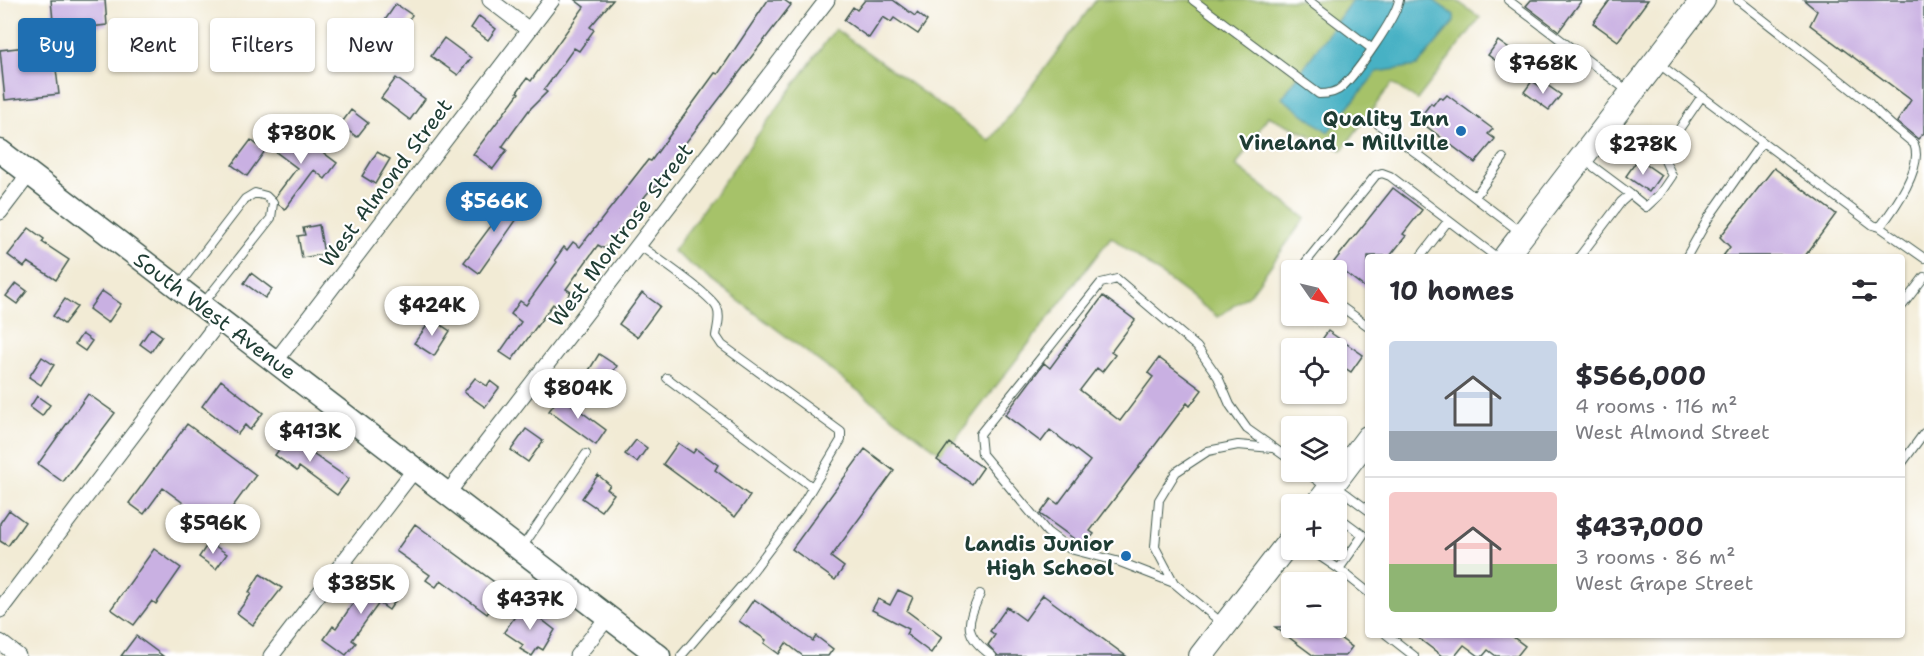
<!DOCTYPE html>
<html lang="en">
<head>
<meta charset="utf-8">
<style>
	body { margin:0; font-family:"Shantell Sans",sans-serif; background:#f2f2f3; color:#2b2b33; height:100vh; display:flex; flex-direction:column; font-size:22px; white-space:nowrap }
	* { box-sizing:border-box; margin:0 }
	p { font-size:20px; color:#7c7c81 }
	.icon { flex:none; width:33px; height:33px; fill:none; stroke:currentColor; stroke-width:2; stroke-linecap:round; stroke-linejoin:round }
	.map { position:relative; flex:1; overflow:hidden }
	.drawer { position:absolute; left:1365px; top:254px; width:540px; height:384px; display:flex; flex-direction:column; background:#fff; border-radius:6px; box-shadow:0 2px 4px #0004 }
	.drawer>* { flex:none }
	.top-card { position:absolute; left:18px; top:18px; width:570px; height:54px; display:flex; gap:12px }
	.needle { width:39px; rotate:124deg }
	.buttons { position:absolute; left:1281px; top:260px; display:grid; gap:12px }
	.buttons a { display:grid; place-items:center; width:66px; height:66px; border-radius:6px; background:#fff; box-shadow:0 2px 4px #0004; font-size:30px }
	.price { position:absolute; translate:-50% -51px; padding:0 14px; border-radius:21px; background:#fff; color:#222; font-size:20px; line-height:39px; filter:drop-shadow(0 2px 3px #0008) }
	.price::after { content:''; position:absolute; left:50%; top:36px; width:18px; height:14px; margin-left:-9px; background:inherit; clip-path:polygon(0 0,100% 0,50% 100%) }
	.price.current { background:#1f6fb2; color:#fff }
	ul { padding:0; list-style:none }
	li { display:flex; align-items:center; gap:18px; height:150px; padding:0 24px }
	li+li { border-top:2px solid #e1e1e2 }
	li span { display:grid; place-items:center; flex:none; width:168px; height:120px; border-radius:6px; color:#555 }
	li>.icon { margin-inline-start:auto }
	span .icon { width:72px; height:72px; fill:#fffc; stroke-width:1 }
	li b { font-size:26px }
	h2 { display:flex; justify-content:space-between; align-items:center; height:72px; padding:0 24px; font-size:26px }
	.tag { padding:0 21px; border-radius:6px; background:#fff; box-shadow:0 2px 4px #0004; font-size:21px; line-height:54px }
	.tag.current { background:#1f6fb2; color:#fff }
	.map>svg:first-child { display:block }
</style>
</head>
<body>
<div class="map">
<svg width="1924" height="656" viewBox="0 0 1924 656">
	<rect width="100%" height="100%" fill="#fff"/>
	<filter id="ink" filterUnits="userSpaceOnUse"><feTurbulence type="fractalNoise" baseFrequency=".0167" numOctaves="2"/><feDisplacementMap in="SourceGraphic" scale="12" xChannelSelector="R" yChannelSelector="G"/><feConvolveMatrix kernelMatrix="1 2 1 2 8 2 1 2 1" color-interpolation-filters="sRGB"/></filter>
	<filter id="wash" filterUnits="userSpaceOnUse"><feTurbulence type="fractalNoise" baseFrequency=".008" numOctaves="4" result="noise"/><feDisplacementMap in="SourceGraphic" scale="24" xChannelSelector="R" yChannelSelector="G"/><feGaussianBlur stdDeviation="1.35" result="paint"/><feColorMatrix in="noise" values="0 0 0 0 0 0 0 0 0 0 0 0 0 0 0 0 0 1.4 0 .05"/><feComposite in="paint" operator="in"/></filter>
	<g filter="url(#wash)">
		<rect width="100%" height="100%" fill="#f2ebd5"/>
		<!-- green -->
		<path fill="#a6c269" stroke="#62804e" stroke-width="1.5" d="M1096 0H1456L1480 18 1417 100 1392 83 1342 150 1268 116 1236 166 1305 218 1251 293 1218 317 1111 237 943 455 673 251 835 29 990 141Z"/>
		<!-- water -->
		<path fill="#46b1c4" stroke="#32777c" stroke-width="1.5" d="M1352 0H1433L1454 15V22L1417 66 1377 72 1328 132 1282 98Z"/>
		<g id="blocks">
			<!-- building -->
			<path fill="#c9b0e2" d="M51 0H105L107 25 54 31Z
				M575 0H613L590 27 594 30 579 51 574 48 544 90 547 92 529 110 502 147 507 150 493 169 473 154 519 93 517 92 527 78 531 81 584 7Z
				M768 0H784L791 5 664 171 667 173 656 188 654 186 646 195 605 249 598 245 566 289 571 292 559 309 553 304 512 360 500 352 521 322 511 314 520 301 526 305 557 262 555 260 564 247 567 250 573 242 580 247 648 160 651 161 715 73 718 74Z
				M865 0H893L915 16 917 13 927 21 918 34 894 18 891 22 883 17 869 38 844 20 853 7 857 10Z
				M1531 0H1582L1559 31 1526 6Z
				M1610 0H1648L1618 41 1593 23Z
				M1804 0H1924V133L1918 139 1897 122 1911 100 1810 25 1817 11Z
				M396 4 412 15 399 34 383 23Z
				M479 16 496 29 488 40 471 28Z
				M444 38 471 58 458 75 431 56Z
				M1498 41 1512 51 1502 65 1488 55Z
				M53 44 59 94 5 100 0 50Z
				M396 78 425 99 410 120 381 98Z
				M1532 81 1541 87 1544 83 1561 95 1549 110 1524 92Z
				M1447 95 1493 129 1488 134 1495 139 1475 163 1418 120 1431 103 1433 105 1439 97 1443 99Z
				M351 110 368 123 357 137 340 125Z
				M293 130 337 163 325 179 314 170 285 209 279 205 275 197 297 168 276 152Z
				M251 140 265 151 247 176 232 165Z
				M377 152 390 159 375 184 362 176Z
				M1638 159 1661 175 1649 192 1626 176Z
				M1774 168 1836 214 1805 256H1723L1730 247 1720 237Z
				M1393 188 1422 210 1403 234 1406 236 1390 256H1368V290L1333 263Z
				M499 197 510 205 513 201 524 209 479 273 464 262 497 218 489 212Z
				M319 225 324 254 302 258 298 236 305 235 303 228Z
				M29 228 44 239 42 242 69 260 56 280 28 262 24 267 8 255Z
				M251 273 272 289 265 298 244 283Z
				M16 283 27 291 17 304 6 296Z
				M102 291 121 304 108 323 89 309Z
				M642 293 660 306 637 337 619 324Z
				M1103 296 1135 320 1111 352 1115 355 1102 372 1097 368 1080 390 1120 421 1153 377 1148 373 1159 358 1202 390 1190 406 1187 403 1090 531 1094 534 1084 546 1040 514 1051 499 1058 504 1090 461 1050 430 1041 442 1005 415 1044 363 1050 368Z
				M65 299 77 307 64 324 53 316Z
				M432 319 450 331 434 356 414 343Z
				M151 328 162 336 151 352 140 344Z
				M1328 331 1363 355 1351 372 1336 362V348H1316Z
				M82 334 92 341 85 351 75 344Z
				M599 354 617 366 600 391 583 380Z
				M42 357 54 365 41 385 29 377Z
				M475 378 487 386 490 381 499 388 485 407 464 392Z
				M221 380 263 413 250 430 245 425 238 434 202 406Z
				M88 394 115 413 63 482 38 464Z
				M37 396 50 405 42 416 30 407Z
				M560 396 606 430 596 445 549 411Z
				M187 424 256 475 217 528 163 488 144 514 129 503Z
				M526 429 543 441 528 462 511 450Z
				M293 431 307 441 305 444 312 449 310 452 349 479 337 495 299 467 297 471 275 455Z
				M636 440 647 448 637 462 625 454Z
				M678 443 693 453 696 449 718 465 715 470 750 496 735 517 663 464Z
				M949 443 983 468 972 484 937 460Z
				M865 449 894 471 831 557 844 567 835 580 792 549Z
				M598 475 610 485 607 489 614 494 601 511 582 498Z
				M9 510 25 522 8 546 0 541V523Z
				M415 524 505 590 487 614 441 580 436 587 426 580 430 575 396 551Z
				M209 542 227 554 216 569 199 557Z
				M154 549 181 568 156 604 152 601 134 625 111 609Z
				M260 574 282 588 253 625 237 613 251 594 249 592Z
				M376 578 400 594 389 610 379 603 352 640 356 643 346 655 324 639 333 626 336 628 357 598 360 601Z
				M898 590 913 597 907 611 942 637 931 653 906 634 909 629 872 610 878 599 890 605Z
				M1043 595 1126 656H998L988 645 995 635 990 631 1007 607 1025 620Z
				M754 599 813 641 816 636 833 649 828 656H803L786 643 779 654 764 643 766 640 739 621Z
				M523 605 555 630 543 650 538 647 532 656 520 649 523 645 504 632Z
				M1275 627H1325L1352 647 1345 656H1314Z
				M1413 634H1509L1525 646 1517 656H1496L1488 650 1483 656H1479L1464 645 1455 656H1442Z
				M136 636 163 656H121Z"/>
		</g>
	</g>
	<g filter="url(#ink)">
		<use href="#blocks" fill-opacity="0" stroke="#3f574c" stroke-width="1.5"/>
		<g fill="none" stroke-linecap="round" stroke-linejoin="round">
			<!-- lane casing -->
			<g stroke="#3f574c" stroke-width="10">
				<path id="lane" d="M1193 0 1319 94C1327 94 1336 93 1342 87 1356 74 1396 18 1399 0
					M1308 0 1371 48
					M1508 0 1628 91
					M1738 0 1869 103C1882 119 1898 130 1914 144 1924 167 1894 209 1880 227
					M1659 64 1873 225 1880 227 1924 258
					M1378 124 1519 231
					M1583 159 1630 194
					M1475 197 1503 158
					M639 245C655 257 709 293 717 308 721 316 717 328 716 336L722 345 841 432V440L799 510 743 584 681 656
					M1421 256 1448 221
					M1580 256 1621 202 1630 194 1646 207 1659 195 1672 176 1662 154 1702 96
					M1687 256 1709 217 1762 142
					M1307 270 1306 262 1376 175 1382 173 1390 176 1495 256
					M179 285 245 199 255 193 266 196 273 203 271 218 202 305
					M1336 303 1368 326
					M1902 306 1924 277
					M667 378 812 487
					M1902 463 1924 433
					M1304 471 1328 488
					M1337 487 1368 510
					M1336 515 1363 535 1339 569 1368 592
					M521 549 586 454
					M1309 549 1339 569
					M1174 583 1155 547 1159 500 1176 472 1208 451 1238 445 1272 448
					M980 594C966 625 963 634 992 656
					M1223 624 1174 583 1120 562 1070 549 1047 532 982 454 980 434 1101 283 1117 279 1197 347 1218 377 1230 405 1247 429 1292 461
					M1386 634 1414 656"/>
			</g>
			<!-- street casing -->
			<g stroke="#3f574c" stroke-width="17">
				<path id="street" d="M490 0 529 30
					M0 212 29 174
					M275 362 552 0
					M447 494 827 0
					M0 610 220 320
					M0 642 18 656
					M271 656 415 469
					M577 656 608 617"/>
			</g>
			<!-- secondary casing -->
			<g stroke="#3f574c" stroke-width="25">
				<path id="secondary" d="M0 151 659 656"/>
			</g>
			<!-- primary casing -->
			<g stroke="#3f574c" stroke-width="26">
				<path id="primary" d="M1506 256 1703 0
					M1318 504 1368 438
					M1201 656 1292 538"/>
			</g>
			<!-- lane -->
			<use href="#lane" stroke="#fff" stroke-width="8"/>
			<!-- street -->
			<use href="#street" stroke="#fff" stroke-width="15"/>
			<!-- secondary -->
			<use href="#secondary" stroke="#fff" stroke-width="22"/>
			<!-- primary -->
			<use href="#primary" stroke="#fff" stroke-width="24"/>
		</g>
	</g>
	<!-- markers -->
	<g fill="#1f6fb2" stroke="#fff" stroke-width="2">
		<circle cx="1461" cy="131" r="6"/>
		<circle cx="1126" cy="556" r="6"/>
	</g>
	<g text-anchor="middle" dominant-baseline="central" stroke-width="4.5" stroke-linejoin="round" paint-order="stroke">
		<!-- poi labels -->
		<g font-size="21" font-weight="bold" fill="#1f3d34" stroke="#fff" text-anchor="end">
			<text x="1449" y="119">Quality Inn<tspan x="1449" dy="24">Vineland - Millville</tspan></text>
			<text x="1114" y="544">Landis Junior<tspan x="1114" dy="24">High School</tspan></text>
		</g>
		<!-- street labels -->
		<g font-size="21" fill="#1f3d34" stroke="#fff">
			<text transform="translate(386 183) rotate(-53)">West Almond Street</text>
			<text transform="translate(621 235) rotate(-53)">West Montrose Street</text>
			<text transform="translate(215 316) rotate(37)">South West Avenue</text>
		</g>
	</g>
</svg>
<div class="buttons">
<a><svg class="needle" viewBox="-14 -14 28 28"><path d="M0-13l5 13h-10z" fill="#e53935"/><path d="M0 13l5-13h-10z" fill="#7c7c81"/></svg></a>
<a><svg class="icon" aria-label="locate" viewBox="0 0 24 24"><circle cx="12" cy="12" r="6"/><path d="M12 2v4M12 18v4M2 12h4M18 12h4"/></svg></a>
<a><svg class="icon" aria-label="layers" viewBox="0 0 24 24"><path d="M12 4l9 5-9 5-9-5zM3 14l9 5 9-5"/></svg></a>
<a>+</a>
<a>−</a>
</div>
<b class="price" style="left:1543px;top:95px">$768K</b>
<b class="price" style="left:301px;top:165px">$780K</b>
<b class="price" style="left:1643px;top:176px">$278K</b>
<b class="price current" style="left:494px;top:233px">$566K</b>
<b class="price" style="left:432px;top:337px">$424K</b>
<b class="price" style="left:578px;top:420px">$804K</b>
<b class="price" style="left:310px;top:463px">$413K</b>
<b class="price" style="left:213px;top:555px">$596K</b>
<b class="price" style="left:361px;top:615px">$385K</b>
<b class="price" style="left:530px;top:631px">$437K</b>
<div class="top-card">
<a class="tag current">Buy</a>
<a class="tag">Rent</a>
<a class="tag">Filters</a>
<a class="tag">New</a>
</div>
<section class="drawer">
<h2>10 homes<svg class="icon" aria-label="filters" viewBox="0 0 24 24"><path d="M4 7h16M4 17h16"/><circle cx="9" cy="7" r="2"/><circle cx="15" cy="17" r="2"/></svg></h2>
<ul>
<li><span style="background:linear-gradient(#c9d6e8 75%,#9aa5b1 0)"><svg class="icon" aria-label="home" viewBox="0 0 24 24"><path d="M3 11l9-7 9 7M6 9v11h12V9"/></svg></span><div><b>$566,000</b><p>4 rooms · 116 m²</p><p>West Almond Street</p></div></li>
<li><span style="background:linear-gradient(#f6c9c9 60%,#8fb573 0)"><svg class="icon" aria-label="home" viewBox="0 0 24 24"><path d="M3 11l9-7 9 7M6 9v11h12V9"/></svg></span><div><b>$437,000</b><p>3 rooms · 86 m²</p><p>West Grape Street</p></div></li>
</ul>
</section>
</div>
</body>
</html>
